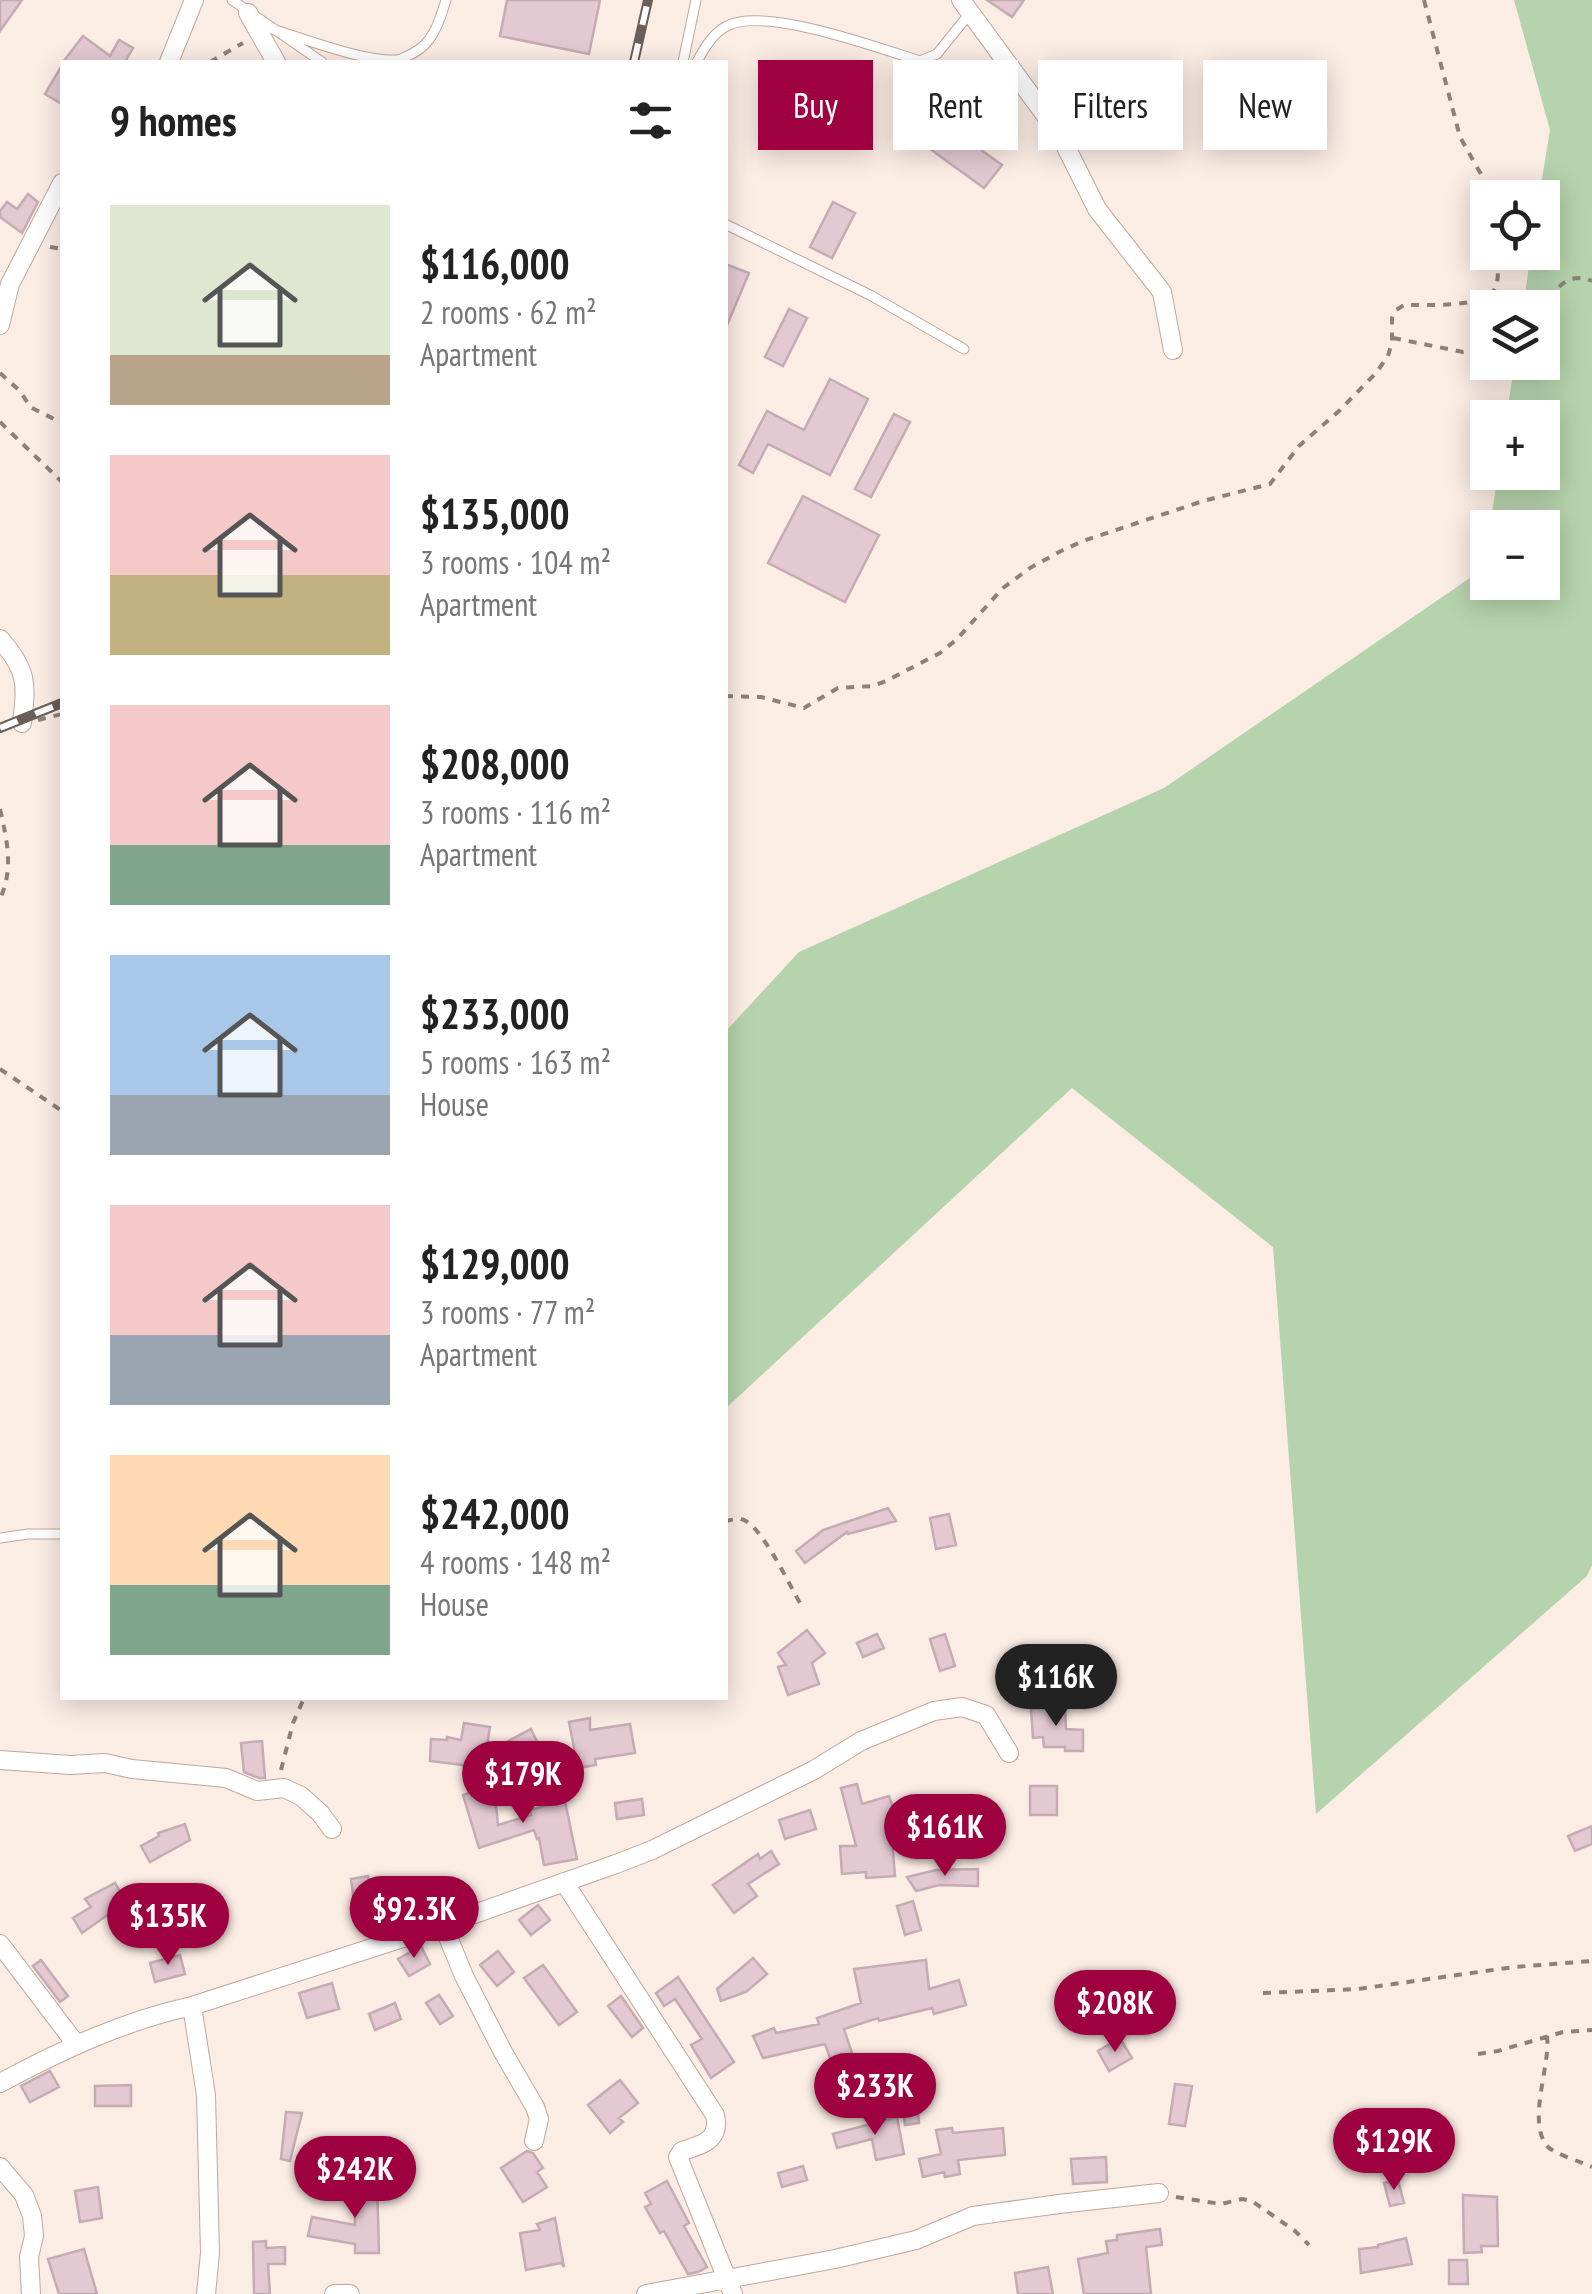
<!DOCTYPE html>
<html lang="en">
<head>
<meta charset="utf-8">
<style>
	body { margin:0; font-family:"PT Sans Narrow",sans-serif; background:#f6f6f6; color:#222; height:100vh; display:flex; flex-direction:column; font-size:38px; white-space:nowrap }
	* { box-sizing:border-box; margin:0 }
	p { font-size:32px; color:#767676 }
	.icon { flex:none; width:55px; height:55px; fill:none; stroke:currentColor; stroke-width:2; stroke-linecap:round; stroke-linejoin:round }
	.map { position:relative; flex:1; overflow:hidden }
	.details { position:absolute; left:60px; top:60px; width:668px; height:1640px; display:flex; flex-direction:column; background:#fff; border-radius:0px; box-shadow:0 5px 25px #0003 }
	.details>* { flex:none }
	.top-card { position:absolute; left:758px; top:60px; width:682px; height:90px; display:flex; gap:20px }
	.fabs { position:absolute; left:1470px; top:180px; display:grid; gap:20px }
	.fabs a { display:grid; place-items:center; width:90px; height:90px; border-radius:0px; background:#fff; box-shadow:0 5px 25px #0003; font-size:50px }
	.price { position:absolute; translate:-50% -85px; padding:0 22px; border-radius:35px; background:#9f0040; color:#fff; font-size:32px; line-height:65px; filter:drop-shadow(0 2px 5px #0008) }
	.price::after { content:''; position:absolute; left:50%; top:60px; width:30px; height:22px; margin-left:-15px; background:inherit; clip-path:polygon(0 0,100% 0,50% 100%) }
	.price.current { background:#222; color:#fff }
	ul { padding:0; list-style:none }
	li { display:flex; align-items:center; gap:30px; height:250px; padding:0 50px }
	li span { display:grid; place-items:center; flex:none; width:280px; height:200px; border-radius:0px; color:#555 }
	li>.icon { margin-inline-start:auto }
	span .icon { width:120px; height:120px; fill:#fffc; stroke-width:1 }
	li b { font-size:42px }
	h2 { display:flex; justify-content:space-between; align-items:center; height:120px; padding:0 50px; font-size:42px }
	.tag { padding:0 35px; border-radius:0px; background:#fff; box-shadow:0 5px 25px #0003; font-size:35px; line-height:90px }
	.tag.current { background:#9f0040; color:#fff }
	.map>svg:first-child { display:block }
</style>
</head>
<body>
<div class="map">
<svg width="1592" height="2294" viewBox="0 0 1592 2294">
	<rect width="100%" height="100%" fill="#fbece4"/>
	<!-- green -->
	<path fill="#b5d3ac" d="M1514 0H1592V1565L1587 1576 1316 1814 1273 1247 1072 1088 725 1409V1032L799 952 1164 788 1483 569 1487 542 1488 582H1542V528L1490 527 1498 473 1542 472V418L1506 417 1515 363 1542 362V308L1523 307 1531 253 1542 252V198L1539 197 1550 130Z"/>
	<!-- building -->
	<path fill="#e4c9d2" stroke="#c5abb3" stroke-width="2.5" d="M0 0H22L0 31Z
		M507 0H600L589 54 500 36Z
		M987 0H1024L1012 17Z
		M83 36 110 56 119 40 133 48 125 62H63Z
		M62 65V104L45 94Z
		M925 109 1002 165 984 188 908 133Z
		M28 194 38 202 22 233 0 217V211L7 202 17 209Z
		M833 202 855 213 832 258 810 247Z
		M725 264 749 273 725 330Z
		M789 309 807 318 783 366 765 357Z
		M830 379 868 399 830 475 768 444 753 473 739 465 767 411 804 430Z
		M894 414 910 422 871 497 855 489Z
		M803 496 879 535 845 602 768 563Z
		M888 1508 896 1521 848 1534 847 1532 805 1563 796 1551 823 1530Z
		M949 1514 956 1545 936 1549 930 1518Z
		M807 1630 825 1653 812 1663 819 1684 788 1695 778 1667 786 1665 778 1653Z
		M877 1634 884 1648 863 1657 857 1643Z
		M945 1634 955 1666 940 1671 930 1639Z
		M1065 1707 1066 1729 1083 1730V1751H1065V1747H1044L1043 1737 1033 1738 1031 1709Z
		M590 1718V1730L630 1724 635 1753 595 1759 596 1765 578 1768 569 1722Z
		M464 1723 490 1727 486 1753 531 1729 542 1752 517 1765V1772L430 1761 431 1739 447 1740V1737L461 1740Z
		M262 1741 265 1778H259L244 1772 241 1743Z
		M857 1784 862 1804 889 1796 894 1810 929 1807 930 1824 891 1827 895 1876 866 1878V1872L842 1874 840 1846H856L841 1788Z
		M494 1785 498 1825 531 1815 530 1810 565 1801 577 1859 544 1865 539 1838 537 1839 534 1830 479 1848 463 1795Z
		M1030 1786H1057V1815H1030Z
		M642 1799 644 1815 617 1819 615 1803Z
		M810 1810 816 1829 785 1839 779 1820Z
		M185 1824 190 1840 150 1862 141 1846 159 1836 158 1833Z
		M1592 1826V1844L1575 1851 1568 1836Z
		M771 1851 779 1864 748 1884 757 1896 734 1913 713 1885 758 1854 760 1859Z
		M978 1869V1886L939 1885 916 1891 907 1877 936 1870Z
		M368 1876 373 1907 355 1910 351 1879Z
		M115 1883 126 1902 82 1933 73 1918 91 1907 85 1899Z
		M913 1901 921 1930 905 1935 897 1906Z
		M538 1905 550 1920 531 1935 519 1920Z
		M421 1946 430 1964 409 1976 398 1959Z
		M498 1951 514 1972 497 1986 480 1965Z
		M180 1955 185 1974 155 1982 150 1963Z
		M753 1958 767 1974 746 1992 721 2001 717 1989Z
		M41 1960 68 1996 60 2002 33 1966Z
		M926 1960 929 1989 959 1980 966 2005 934 2014 932 2008 879 2021 878 2018 844 2029 852 2053 831 2061 825 2044 763 2058 753 2036 774 2028 776 2033 819 2024 817 2018 861 2003 854 1969Z
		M543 1965 577 2012 559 2025 524 1978Z
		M678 1977 734 2062 711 2078 691 2045 702 2039 675 1999 664 2006 656 1993Z
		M332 1983 339 2009 307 2018 299 1993Z
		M439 1995 453 2016 440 2024 426 2003Z
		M621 1996 643 2028 632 2037 608 2006Z
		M395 2003 401 2019 375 2030 369 2014Z
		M1120 2038 1132 2058 1109 2071 1098 2051Z
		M50 2071 59 2087 30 2102 21 2086Z
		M620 2080 638 2103 619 2118 623 2122 610 2133 588 2105Z
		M1175 2084 1192 2086 1185 2126 1169 2124Z
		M131 2085V2106H95V2086Z
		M917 2101 919 2123 905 2125 902 2103Z
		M286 2112 302 2113 290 2161 281 2159Z
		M897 2117 904 2154 876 2160 872 2139 837 2148 833 2134Z
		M952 2128 953 2133 1003 2128 1005 2155 958 2160 960 2174 945 2177 944 2172 923 2177 919 2159 941 2154 936 2130Z
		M527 2151 533 2153 543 2168 537 2172 547 2187 523 2202 501 2168Z
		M1106 2157 1107 2182 1073 2184 1071 2159Z
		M803 2166 807 2180 782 2187 778 2173Z
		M377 2178 379 2253H355V2244L308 2236 312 2217 355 2225 354 2179Z
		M1398 2180 1404 2203 1390 2206 1384 2183Z
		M667 2181 689 2223 684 2226 707 2267 698 2272 688 2274 664 2231 660 2233 645 2207 651 2204 645 2193Z
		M98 2187 102 2218 80 2222 75 2191Z
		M1463 2195 1497 2197 1498 2246H1481L1482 2252 1464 2253Z
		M555 2218 564 2267 561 2263 526 2270 520 2233 540 2230 537 2224Z
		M1160 2229 1162 2245 1146 2247 1151 2294H1084L1078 2259 1108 2253 1106 2241 1117 2240V2235Z
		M1406 2238 1412 2264 1361 2273 1359 2249 1378 2247V2245Z
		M266 2241V2248L285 2247V2264H268L270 2294H254L253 2242Z
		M84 2249 97 2294H59L48 2259Z
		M1449 2260H1467L1468 2284H1449Z
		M1048 2267 1053 2294H1018L1015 2273Z"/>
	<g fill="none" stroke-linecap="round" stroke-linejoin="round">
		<!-- service casing -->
		<g stroke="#bfa79b" stroke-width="11">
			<path id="service" d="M232 0 322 62
				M272 29C300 37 374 66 401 59 406 57 417 51 421 48 435 37 441 16 446 0
				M683 62 696 0
				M697 62C703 50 714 32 727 26 764 6 879 48 920 61L937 54 970 13
				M725 224 870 295 964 349
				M0 1538 28 1534H62"/>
		</g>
		<!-- minor casing -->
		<g stroke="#bfa79b" stroke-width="20">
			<path id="minor" d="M961 0 1060 135 1097 209 1162 292 1173 350
				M248 13 276 62
				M169 62 194 0
				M0 325 10 284 62 183
				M0 639C27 670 27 682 22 723
				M0 1760 70 1765 105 1763 132 1769 226 1778 257 1791 284 1788 301 1796 320 1813 332 1829
				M564 1882 715 2115C721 2140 702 2145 682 2151L678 2157 733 2294
				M443 1925 464 1976 503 2052 535 2107 539 2119 534 2141
				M0 1944 76 2044
				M192 2006 206 2095 210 2253 206 2294
				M0 2083C62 2050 123 2021 192 2006L443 1925 616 1864 652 1850 814 1770 861 1741 934 1711 962 1707 986 1715 1009 1753
				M0 2167 24 2195 32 2216 34 2236 29 2257 31 2294
				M334 2294H350
				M646 2294 835 2259 916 2240 973 2216 1059 2204 1159 2193"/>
		</g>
		<!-- path -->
		<path stroke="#8c817a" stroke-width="4" stroke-dasharray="8 8" stroke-linecap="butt" d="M1424 0 1460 137 1482 176 1489 198
			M210 62 243 43
			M50 247 62 249
			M1542 314C1554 292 1564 270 1592 281
			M1393 338 1463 352 1473 351 1488 342
			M0 373 21 392 30 407 62 423
			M0 422 62 482
			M725 696 761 697 804 708 838 688 873 686 886 681 940 653 957 639 1003 588 1030 568 1061 551 1083 541 1203 501 1270 484 1299 446 1340 410 1376 373 1388 356 1392 342V318L1396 310 1404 305C1423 305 1480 307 1492 293 1501 283 1497 264 1497 252
			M38 720 62 714
			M0 809C7 841 14 868 0 899
			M0 1069 62 1111
			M725 1521C726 1521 740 1518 741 1519 760 1522 790 1586 800 1603
			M281 1770 293 1723 304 1698
			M1263 1993 1358 1989 1514 1967 1592 1961
			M1547 2036C1551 2065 1526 2123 1548 2147 1555 2154 1582 2162 1592 2167
			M1478 2054 1498 2051 1563 2032 1592 2030
			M1176 2197 1221 2204 1242 2199 1252 2201 1295 2231 1309 2245"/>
		<!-- service -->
		<use href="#service" stroke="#fff" stroke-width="9"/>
		<!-- minor -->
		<use href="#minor" stroke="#fff" stroke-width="18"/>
		<!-- rail casing -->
		<g stroke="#695e58" stroke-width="10">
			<path id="rail" d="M634 62 648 0
				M0 728 62 703"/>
		</g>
		<!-- rail -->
		<use href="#rail" stroke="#fdfdfd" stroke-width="6" stroke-dasharray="19" stroke-linecap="butt"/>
	</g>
</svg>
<div class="fabs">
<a><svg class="icon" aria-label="locate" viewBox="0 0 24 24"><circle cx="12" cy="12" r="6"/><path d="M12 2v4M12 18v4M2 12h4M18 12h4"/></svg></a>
<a><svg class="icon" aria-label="layers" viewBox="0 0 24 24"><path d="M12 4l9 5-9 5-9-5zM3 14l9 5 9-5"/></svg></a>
<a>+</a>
<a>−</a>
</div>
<b class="price current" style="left:1056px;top:1729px">$116K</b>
<b class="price" style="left:523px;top:1826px">$179K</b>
<b class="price" style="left:945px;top:1879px">$161K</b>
<b class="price" style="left:414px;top:1961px">$92.3K</b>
<b class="price" style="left:168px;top:1968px">$135K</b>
<b class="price" style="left:1115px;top:2055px">$208K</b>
<b class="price" style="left:875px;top:2138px">$233K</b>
<b class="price" style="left:1394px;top:2193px">$129K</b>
<b class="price" style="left:355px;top:2221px">$242K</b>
<div class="top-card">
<a class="tag current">Buy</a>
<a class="tag">Rent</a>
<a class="tag">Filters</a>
<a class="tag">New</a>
</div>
<section class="details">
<h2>9 homes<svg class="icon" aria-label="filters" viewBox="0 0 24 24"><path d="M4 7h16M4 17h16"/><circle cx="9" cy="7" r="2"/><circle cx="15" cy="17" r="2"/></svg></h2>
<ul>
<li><span style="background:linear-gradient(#dfe7d0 75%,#b9a48a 0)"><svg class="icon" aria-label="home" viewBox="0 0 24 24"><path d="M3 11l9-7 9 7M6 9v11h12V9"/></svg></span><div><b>$116,000</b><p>2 rooms · 62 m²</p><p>Apartment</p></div></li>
<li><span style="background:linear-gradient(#f6c9c9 60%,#c2b280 0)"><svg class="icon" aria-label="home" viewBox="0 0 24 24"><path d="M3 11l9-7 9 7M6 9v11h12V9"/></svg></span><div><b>$135,000</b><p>3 rooms · 104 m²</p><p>Apartment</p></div></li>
<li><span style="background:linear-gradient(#f6c9c9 70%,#7fa58c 0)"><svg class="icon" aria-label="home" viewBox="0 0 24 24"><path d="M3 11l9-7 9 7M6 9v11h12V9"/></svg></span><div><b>$208,000</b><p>3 rooms · 116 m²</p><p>Apartment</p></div></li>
<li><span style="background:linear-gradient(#a9c7e8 70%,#9aa5b1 0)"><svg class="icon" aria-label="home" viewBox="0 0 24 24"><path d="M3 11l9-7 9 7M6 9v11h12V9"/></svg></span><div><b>$233,000</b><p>5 rooms · 163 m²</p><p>House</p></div></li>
<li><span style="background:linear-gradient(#f6c9c9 65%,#9aa5b1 0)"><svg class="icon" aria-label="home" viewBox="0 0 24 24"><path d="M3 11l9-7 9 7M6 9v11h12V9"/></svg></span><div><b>$129,000</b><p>3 rooms · 77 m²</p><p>Apartment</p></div></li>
<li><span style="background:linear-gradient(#ffd9b3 65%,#7fa58c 0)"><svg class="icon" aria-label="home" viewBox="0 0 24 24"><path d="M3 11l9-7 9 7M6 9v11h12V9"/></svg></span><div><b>$242,000</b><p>4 rooms · 148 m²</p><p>House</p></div></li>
</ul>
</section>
</div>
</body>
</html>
